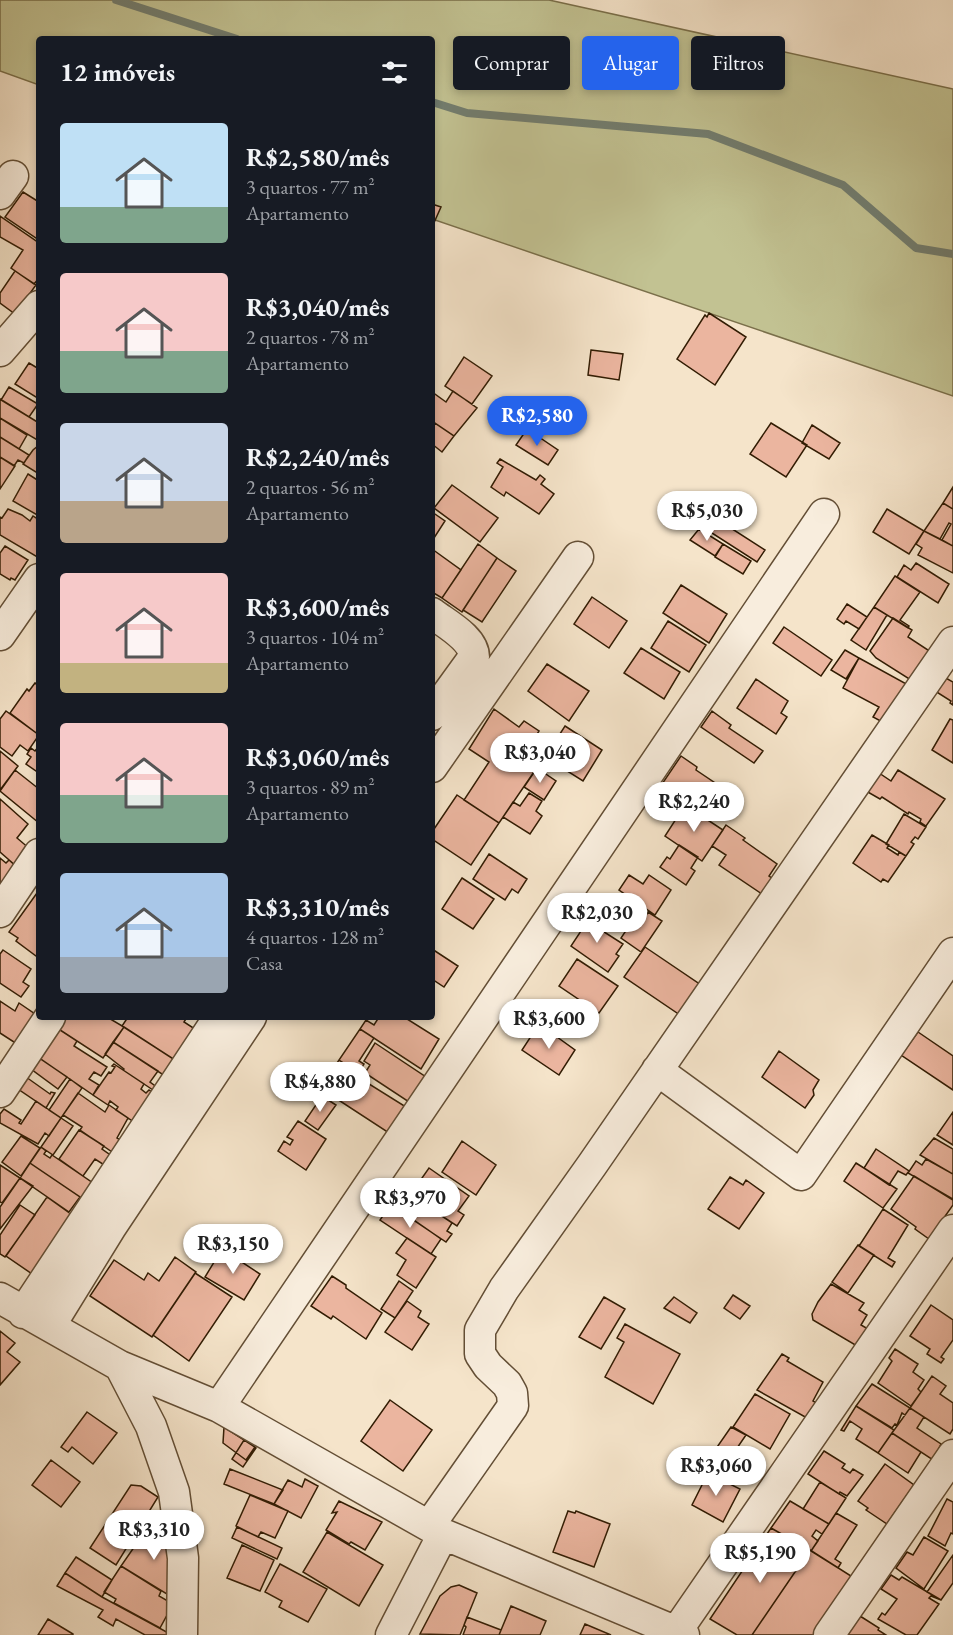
<!DOCTYPE html>
<html lang="pt">
<head>
<meta charset="utf-8">
<style>
	body { margin:0; font-family:"EB Garamond",serif; background:#20242c; color:#f1f3f6; height:100vh; display:flex; flex-direction:column; font-size:22px; white-space:nowrap }
	* { box-sizing:border-box; margin:0 }
	p { font-size:20px; color:#9ea1a6 }
	.icon { flex:none; width:33px; height:33px; fill:none; stroke:currentColor; stroke-width:2; stroke-linecap:round; stroke-linejoin:round }
	.map { position:relative; flex:1; overflow:hidden }
	.sheet { position:absolute; left:36px; top:36px; width:399px; height:984px; display:flex; flex-direction:column; background:#171b24; border-radius:6px; box-shadow:0 3px 9px #0003 }
	.sheet>* { flex:none }
	.top-card { position:absolute; left:453px; top:36px; width:410px; height:54px; display:flex; gap:12px }
	.price { position:absolute; translate:-50% -51px; padding:0 14px; border-radius:21px; background:#fff; color:#222; font-size:20px; line-height:39px; filter:drop-shadow(0 2px 3px #0008) }
	.price::after { content:''; position:absolute; left:50%; top:36px; width:18px; height:14px; margin-left:-9px; background:inherit; clip-path:polygon(0 0,100% 0,50% 100%) }
	.price.current { background:#2563eb; color:#fff }
	ul { padding:0; list-style:none }
	li { display:flex; align-items:center; gap:18px; height:150px; padding:0 24px }
	li span { display:grid; place-items:center; flex:none; width:168px; height:120px; border-radius:6px; color:#555 }
	li>.icon { margin-inline-start:auto }
	span .icon { width:72px; height:72px; fill:#fffc; stroke-width:1 }
	li b { font-size:26px }
	h2 { display:flex; justify-content:space-between; align-items:center; height:72px; padding:0 24px; font-size:26px }
	.tag { padding:0 21px; border-radius:6px; background:#171b24; box-shadow:0 3px 9px #0003; font-size:21px; line-height:54px }
	.tag.current { background:#2563eb; color:#fff }
	.map>svg:first-child { display:block }
</style>
</head>
<body>
<div class="map">
<svg width="953" height="1635" viewBox="0 0 953 1635">
	<rect width="100%" height="100%" fill="#f5e4ca"/>
	<filter id="stains"><feTurbulence type="fractalNoise" baseFrequency=".00333" numOctaves="4"/><feColorMatrix values="0 0 0 0 .2 0 0 0 0 .09 0 0 0 0 .02 0 0 0 .5 -.17"/></filter>
	<radialGradient id="worn" r=".72"><stop offset=".6" stop-color="#630" stop-opacity="0"/><stop offset="1" stop-color="#630" stop-opacity=".3"/></radialGradient>
	<!-- green -->
	<path fill="#c2c292" stroke="#7a6f4a" stroke-width="1.5" d="M0 0H549L953 89V396L432 219V39H39V85L0 71Z"/>
	<g fill="none" stroke-linecap="round" stroke-linejoin="round">
		<!-- stream -->
		<path stroke="#727d6f" stroke-width="8" d="M116 0 237 39
			M432 102 467 113 708 134 843 185 916 248 953 254"/>
	</g>
	<!-- building -->
	<path fill="#ebb59f" stroke="#321c03" stroke-width="1.5" d="M23 192 39 202V240L5 217Z
		M432 204 441 207 433 225 432 224Z
		M0 216 39 243V278L34 284 11 268 23 250 0 237Z
		M15 271 36 285 15 314 0 303V293Z
		M709 313 746 337 715 385 677 359 705 315 707 317Z
		M591 350 623 354 619 380 588 375Z
		M464 357 492 376 472 404 445 386Z
		M29 363 39 369V399L15 384Z
		M9 387 38 404 29 417 1 400Z
		M453 391 477 408 454 436 432 421V392L446 402Z
		M0 399 39 423V441L0 418Z
		M0 418 27 435 19 449 0 437Z
		M435 423 454 436 442 452 432 444V427Z
		M771 423 807 445 786 477 750 454Z
		M812 425 840 443 829 459 802 443Z
		M527 429 558 450 548 465 516 445Z
		M0 437 29 455 24 463 18 460 14 466 0 457Z
		M39 445V474L23 464 33 450Z
		M0 457 15 466 0 489Z
		M500 459 536 480 540 475 545 479 541 484 554 494 539 514 506 492 504 496 491 487 503 467 497 463Z
		M28 474 39 481V516L13 501Z
		M452 485 498 518 480 542 434 508Z
		M953 487V509L943 503Z
		M943 503 953 509V546L942 540 951 524 949 523 940 539 924 531Z
		M8 509 22 515 30 521 33 516 39 520V558L0 535V517L2 518Z
		M887 509 924 531 909 554 873 532Z
		M432 512 445 521 434 538 432 537Z
		M709 514 765 550 757 562 701 526Z
		M699 529 723 544 715 556 690 540Z
		M924 531 953 546V573L918 555 922 548 916 544Z
		M478 544 497 558 462 612 442 598Z
		M723 544 751 561 743 574 715 557Z
		M5 546 28 560 15 580 11 578 10 580 0 574V553Z
		M432 549 461 570 442 598 432 592Z
		M497 558 516 571 482 622 463 610Z
		M916 563 949 584 938 603 897 577 904 565 911 570Z
		M895 576 920 592 900 620 909 626 908 628 874 607Z
		M681 585 727 614 709 643 663 613Z
		M592 597 627 621 609 648 574 624Z
		M847 604 867 617 859 629 846 621 844 624 837 619Z
		M874 607 887 615 866 650 851 640Z
		M893 618 912 630 908 637 931 652 914 682 876 658 870 651Z
		M668 621 706 645 689 672 651 648Z
		M784 627 832 660 821 676 773 643Z
		M641 648 680 672 664 699 624 673Z
		M845 650 859 658 846 679 831 670Z
		M859 658 910 686 888 725 873 717 879 707 843 688Z
		M547 664 589 691 569 721 528 691Z
		M944 677 953 682V705L950 703 951 701 935 691Z
		M756 679 788 701 781 713 787 717 776 734 737 708Z
		M35 683 39 685V735L10 713 27 689 29 691Z
		M494 709 519 727 524 721 539 731 536 736 551 747 499 823 464 800 489 762 469 749Z
		M6 711 39 735 28 751 20 745 12 756 0 747V719Z
		M712 711 731 725 729 728 763 751 754 763 701 727Z
		M950 719 953 720V763L932 750Z
		M565 726 602 750 583 781 545 757 551 747 557 752 562 745 556 740Z
		M39 746V773L26 764 31 757 27 754 31 748 35 751Z
		M0 751 18 766 0 790Z
		M681 756 697 767 696 770 730 793 713 819 679 795 676 799 660 787Z
		M537 768 556 781 544 800 524 787Z
		M15 770 39 789V823L0 791Z
		M898 770 945 799 926 826 920 822 921 819 909 812 908 814 882 797 880 799 866 791 879 773 891 781Z
		M529 793 542 801 536 811 542 816 530 834 503 817 513 802 520 806Z
		M457 795 499 823 471 865 432 839V832Z
		M0 799 28 824 17 838 37 855 24 873 0 852Z
		M685 805 723 830 702 861 665 836Z
		M904 814 926 827 918 839 915 837 911 842 914 844 906 856 886 844Z
		M726 825 745 838 743 840 777 864 769 876 773 879 762 894 719 865 726 855 712 846Z
		M872 835 889 845 887 848 898 855 899 852 906 856 888 882 883 879 881 882 853 863Z
		M679 845 698 857 691 868 695 871 686 885 660 867 667 857 670 859Z
		M489 854 527 879 518 893 512 889 505 900 473 879Z
		M0 858 6 863 9 860 19 869 0 901Z
		M629 875 643 884 649 875 671 890 655 915 619 890Z
		M462 878 494 899 473 929 442 909Z
		M37 893 39 894V952L36 956 16 941 18 938 9 932Z
		M648 912 662 921 641 952 621 938 633 920 640 925Z
		M587 915 603 927 601 930 623 944 616 954 619 956 608 972 571 946 581 931 578 929Z
		M645 947 701 985 680 1015 624 977Z
		M432 949 458 966 444 987 432 979Z
		M3 950 31 969 23 982 29 986 21 997 0 983V954Z
		M577 959 618 986 599 1013 559 986Z
		M0 1001 15 1011 19 1003 38 1016 20 1046 0 1033Z
		M65 1017H107L124 1027 103 1058 57 1028Z
		M128 1017H187L184 1022 198 1031 178 1062 122 1026Z
		M379 1017H404L439 1039 421 1069 360 1029 366 1020 374 1025Z
		M539 1024 575 1050 559 1075 522 1050Z
		M124 1027 178 1062 168 1078 113 1042Z
		M57 1028 77 1041 74 1046 107 1067 101 1076 94 1072 89 1079 99 1085 93 1095 38 1057Z
		M360 1029 374 1038 359 1061 364 1064 358 1073 339 1060Z
		M918 1032 953 1056V1090L901 1055Z
		M113 1042 158 1071 150 1082 158 1088 156 1092 123 1070 124 1069 105 1054Z
		M375 1043 426 1077 409 1102 365 1073 370 1065 364 1061Z
		M779 1051 819 1080 813 1090 814 1095 805 1108 762 1077Z
		M39 1058 67 1077 58 1089 31 1069Z
		M339 1060 351 1068 338 1087H340L350 1072 406 1107 389 1133 334 1097 332 1099 318 1091Z
		M114 1064 144 1084 141 1089 146 1093 149 1090 156 1095 137 1124 116 1110 118 1107 110 1101 108 1105 93 1095 109 1072 111 1073 115 1067 112 1066Z
		M26 1077 50 1094 51 1092 55 1093 46 1108 18 1089Z
		M70 1079 82 1088 61 1118 49 1110Z
		M78 1093 105 1112 109 1105 128 1118 117 1138 125 1143 118 1156 80 1130 82 1127 63 1115Z
		M322 1096 336 1105 318 1130 305 1121Z
		M36 1101 61 1118 49 1136 45 1133 38 1144 0 1123V1114L4 1109 21 1120 19 1123 21 1124Z
		M953 1112V1145L937 1135Z
		M61 1118 73 1126 53 1155 41 1147Z
		M298 1121 326 1139 306 1170 278 1151 284 1141 290 1145 293 1140 287 1137Z
		M79 1130 104 1146 102 1149 116 1159 109 1168 95 1159 83 1176 59 1159Z
		M21 1136 40 1148 21 1176 2 1162Z
		M934 1138 953 1149V1174L920 1155Z
		M462 1141 496 1165 476 1195 442 1172Z
		M41 1147 46 1151 44 1154 50 1158 52 1155 93 1183 83 1199 30 1163Z
		M876 1149 909 1171 906 1175 898 1171 889 1185 864 1168Z
		M926 1159 953 1174V1199L908 1173 916 1161 922 1165Z
		M30 1163 80 1197 69 1212 20 1178Z
		M856 1163 897 1189 883 1208 844 1181Z
		M0 1165 20 1178 2 1203 0 1202Z
		M429 1168 469 1196 458 1211 464 1215 457 1226 410 1195Z
		M914 1176 953 1200V1205L929 1239 915 1229 916 1227 891 1209Z
		M730 1177 743 1185 746 1180 764 1193 739 1229 708 1209Z
		M20 1178 33 1186 0 1229V1207Z
		M47 1197 75 1217 35 1276 6 1256Z
		M413 1197 452 1223 447 1231 452 1234 446 1242 403 1213Z
		M391 1204 441 1239 431 1254 380 1220Z
		M20 1205 35 1215 5 1257 0 1254V1235Z
		M883 1209 908 1225 888 1258 895 1262 892 1267 859 1246Z
		M407 1238 436 1257 416 1288 397 1275 406 1260 396 1253Z
		M858 1245 874 1255 848 1293 832 1282Z
		M222 1249 260 1274 244 1300 205 1277Z
		M175 1257 196 1272 152 1337 90 1296 114 1260 144 1280 148 1273 159 1281Z
		M195 1273 232 1297 189 1361 153 1335Z
		M332 1276 346 1285V1288L382 1313 366 1339 333 1316 331 1319 311 1306Z
		M399 1281 413 1291 395 1318 381 1309Z
		M831 1284 864 1303 859 1310 867 1315 861 1325 868 1329 857 1346 813 1320 812 1314 818 1302Z
		M733 1295 750 1306 740 1319 724 1308Z
		M604 1297 625 1309 601 1349 579 1337Z
		M674 1297 697 1313 690 1323 664 1308Z
		M407 1301 421 1311 418 1317 429 1324 412 1350 385 1332Z
		M931 1305 953 1320V1340L941 1357 944 1359 941 1363 927 1354 930 1349 910 1336Z
		M625 1324 680 1354 653 1404 605 1377 624 1342 617 1338Z
		M0 1331 15 1343 7 1352 20 1362 0 1385Z
		M895 1349 918 1364 913 1372 924 1380 918 1389 921 1392 911 1406 878 1383 892 1361 889 1358Z
		M782 1354 789 1358 787 1361 823 1382 813 1401 818 1404 807 1418 757 1390Z
		M932 1376 946 1386 940 1394 953 1403V1429L950 1434 910 1408Z
		M872 1384 910 1408 905 1415 902 1413 897 1425 895 1424 892 1428 856 1406Z
		M755 1394 790 1414 770 1449 733 1427Z
		M390 1400 432 1430 403 1471 361 1441Z
		M856 1406 894 1430 878 1453 856 1439 862 1429 850 1421 844 1431 841 1430Z
		M910 1408 924 1417 917 1428 941 1444 933 1460 892 1433Z
		M87 1412 117 1433 93 1464 72 1447 68 1452 61 1447Z
		M224 1427 255 1447 246 1460 223 1443Z
		M731 1427 746 1435 720 1473 706 1463Z
		M892 1433 921 1452 908 1473 878 1453Z
		M244 1440 256 1448 243 1467 232 1459Z
		M824 1451 845 1464 842 1468 850 1473 853 1469 863 1475 847 1496 840 1492 839 1494 808 1474Z
		M51 1460 80 1482 61 1507 32 1485Z
		M885 1464 914 1485 887 1524 866 1510 868 1508 858 1501Z
		M230 1469 283 1490 274 1504 224 1484Z
		M708 1473 740 1489 723 1522 692 1505Z
		M305 1479 318 1486 301 1518 274 1504 288 1480 302 1487Z
		M820 1482 846 1498 829 1524 803 1509Z
		M131 1485 141 1486 158 1497 116 1565 90 1548Z
		M250 1495 288 1511 275 1538 261 1532 258 1537 236 1526Z
		M947 1499 953 1502V1534L951 1533 945 1546 928 1536Z
		M339 1501 382 1522 365 1550 351 1542 349 1544 326 1530 337 1512 332 1513Z
		M790 1501 829 1524 822 1534 816 1530 812 1536 818 1541 811 1551 771 1528Z
		M568 1511 575 1513 576 1511 610 1524 594 1567 553 1552Z
		M836 1513 857 1525 835 1559 841 1563 838 1568 811 1551Z
		M148 1527 174 1542 175 1599 121 1566Z
		M237 1527 282 1548 277 1559 232 1538Z
		M771 1528 810 1550 752 1635H737L710 1619Z
		M327 1532 383 1565 359 1606 303 1572Z
		M924 1537 948 1551 924 1589 896 1568 907 1552 913 1555Z
		M242 1545 274 1560 260 1591 227 1578Z
		M810 1550 851 1576 817 1635H752Z
		M953 1555V1583L941 1600 927 1592Z
		M76 1557 112 1580 102 1597 65 1573Z
		M280 1564 327 1589 308 1622 279 1607 282 1601 265 1592Z
		M121 1566 161 1591 159 1596 173 1604 160 1628 114 1603 116 1599 104 1592Z
		M65 1573 102 1597 172 1635H145L116 1619 113 1626 98 1617 103 1610 57 1586Z
		M891 1575 899 1580 902 1577 941 1600 931 1596 929 1598 939 1604 917 1635H906L878 1619 882 1613 885 1615 897 1599 881 1589Z
		M459 1585 477 1593 460 1635 420 1634 440 1596 451 1587Z
		M511 1606 546 1621 540 1635H499Z
		M860 1616 879 1628 878 1630 886 1635H847Z
		M467 1617 501 1630 499 1635H463L466 1627 464 1625Z
		M48 1619 73 1634V1635H38Z
		M585 1624 611 1635H580Z"/>
	<g fill="none" stroke-linecap="round" stroke-linejoin="round">
		<!-- minor casing -->
		<g stroke="#634e35" stroke-width="33">
			<path id="minor" d="M0 194 13 176
				M0 351 39 306
				M432 613C446 624 474 638 474 657L432 715
				M0 635 39 579
				M432 767 578 557
				M0 912 39 854
				M657 1070 801 1175 953 953
				M0 1092 50 1017
				M0 1298 120 1366 219 1407 443 1534 684 1635
				M23 1313 219 1017
				M50 1326 111 1227 251 1017
				M120 1366 151 1426 174 1492 183 1558 182 1635
				M219 1407 824 514
				M429 1526 513 1406 512 1393 507 1384 488 1366 480 1354V1330L504 1289 592 1165 953 642
				M391 1635 443 1534
				M674 1635 953 1230
				M829 1635 953 1455"/>
		</g>
		<!-- minor -->
		<use href="#minor" stroke="#f8eddd" stroke-width="30"/>
	</g>
	<rect width="100%" height="100%" filter="url(#stains)"/>
	<rect width="100%" height="100%" fill="url(#worn)"/>
</svg>
<b class="price current" style="left:537px;top:447px">R$2,580</b>
<b class="price" style="left:707px;top:542px">R$5,030</b>
<b class="price" style="left:540px;top:784px">R$3,040</b>
<b class="price" style="left:694px;top:833px">R$2,240</b>
<b class="price" style="left:597px;top:944px">R$2,030</b>
<b class="price" style="left:549px;top:1050px">R$3,600</b>
<b class="price" style="left:320px;top:1113px">R$4,880</b>
<b class="price" style="left:410px;top:1229px">R$3,970</b>
<b class="price" style="left:233px;top:1275px">R$3,150</b>
<b class="price" style="left:716px;top:1497px">R$3,060</b>
<b class="price" style="left:154px;top:1561px">R$3,310</b>
<b class="price" style="left:760px;top:1584px">R$5,190</b>
<div class="top-card">
<a class="tag">Comprar</a>
<a class="tag current">Alugar</a>
<a class="tag">Filtros</a>
</div>
<section class="sheet">
<h2>12 imóveis<svg class="icon" aria-label="filters" viewBox="0 0 24 24"><path d="M4 7h16M4 17h16"/><circle cx="9" cy="7" r="2"/><circle cx="15" cy="17" r="2"/></svg></h2>
<ul>
<li><span style="background:linear-gradient(#bfe0f5 70%,#7fa58c 0)"><svg class="icon" aria-label="home" viewBox="0 0 24 24"><path d="M3 11l9-7 9 7M6 9v11h12V9"/></svg></span><div><b>R$2,580/mês</b><p>3 quartos · 77 m²</p><p>Apartamento</p></div></li>
<li><span style="background:linear-gradient(#f6c9c9 65%,#7fa58c 0)"><svg class="icon" aria-label="home" viewBox="0 0 24 24"><path d="M3 11l9-7 9 7M6 9v11h12V9"/></svg></span><div><b>R$3,040/mês</b><p>2 quartos · 78 m²</p><p>Apartamento</p></div></li>
<li><span style="background:linear-gradient(#c9d6e8 65%,#b9a48a 0)"><svg class="icon" aria-label="home" viewBox="0 0 24 24"><path d="M3 11l9-7 9 7M6 9v11h12V9"/></svg></span><div><b>R$2,240/mês</b><p>2 quartos · 56 m²</p><p>Apartamento</p></div></li>
<li><span style="background:linear-gradient(#f6c9c9 75%,#c2b280 0)"><svg class="icon" aria-label="home" viewBox="0 0 24 24"><path d="M3 11l9-7 9 7M6 9v11h12V9"/></svg></span><div><b>R$3,600/mês</b><p>3 quartos · 104 m²</p><p>Apartamento</p></div></li>
<li><span style="background:linear-gradient(#f6c9c9 60%,#7fa58c 0)"><svg class="icon" aria-label="home" viewBox="0 0 24 24"><path d="M3 11l9-7 9 7M6 9v11h12V9"/></svg></span><div><b>R$3,060/mês</b><p>3 quartos · 89 m²</p><p>Apartamento</p></div></li>
<li><span style="background:linear-gradient(#a9c7e8 70%,#9aa5b1 0)"><svg class="icon" aria-label="home" viewBox="0 0 24 24"><path d="M3 11l9-7 9 7M6 9v11h12V9"/></svg></span><div><b>R$3,310/mês</b><p>4 quartos · 128 m²</p><p>Casa</p></div></li>
</ul>
</section>
</div>
</body>
</html>
